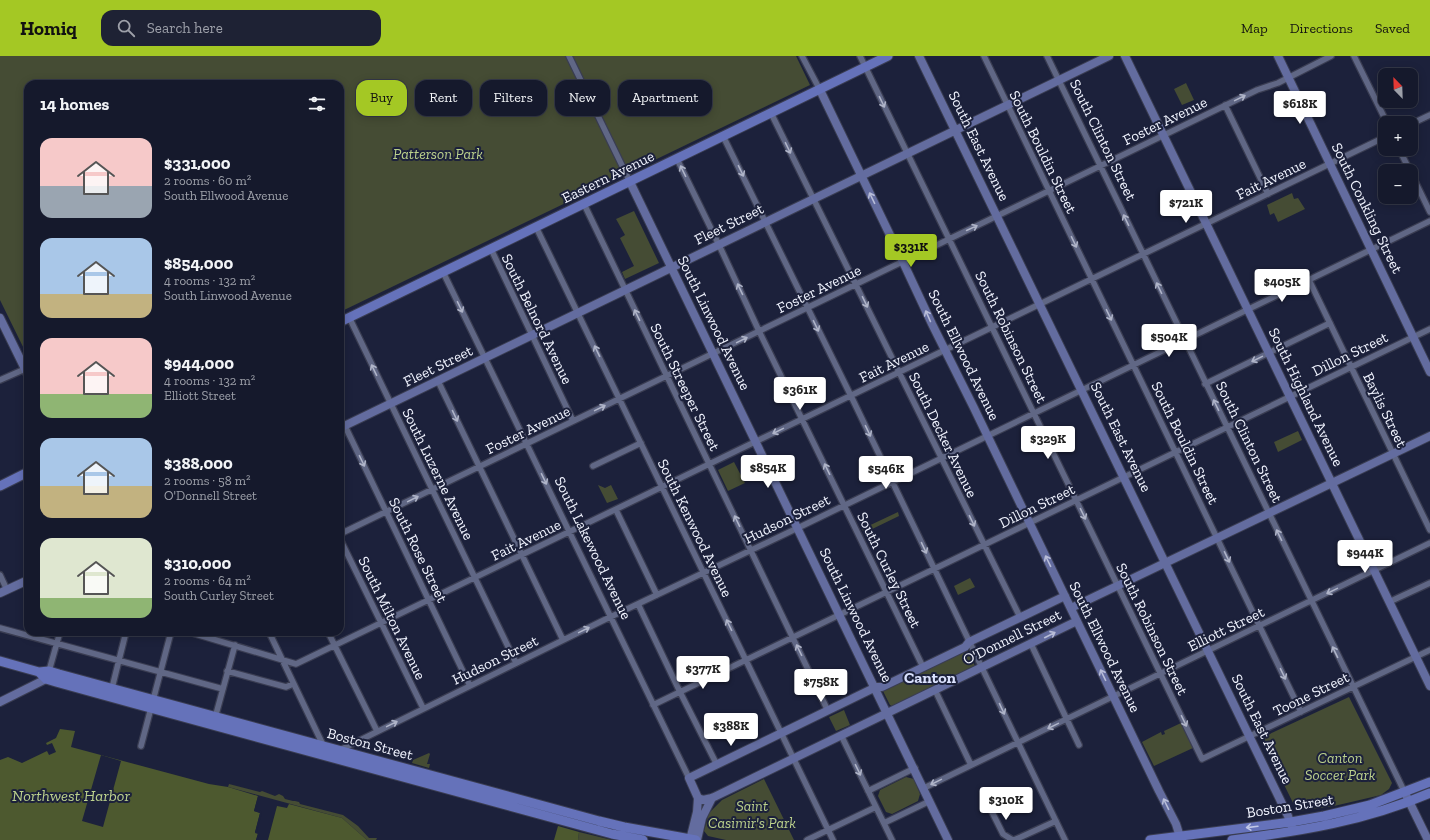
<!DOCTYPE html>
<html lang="en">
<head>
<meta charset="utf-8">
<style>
	body { margin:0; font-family:"Zilla Slab",serif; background:#1e2234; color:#f1f3f6; height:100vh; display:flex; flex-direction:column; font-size:15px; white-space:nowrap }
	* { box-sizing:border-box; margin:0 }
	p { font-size:13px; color:#9da0a9 }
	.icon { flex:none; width:22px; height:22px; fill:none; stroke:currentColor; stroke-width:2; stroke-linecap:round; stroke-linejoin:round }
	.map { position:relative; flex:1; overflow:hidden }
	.details { position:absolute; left:24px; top:24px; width:320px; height:556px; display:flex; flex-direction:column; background:#15192c; border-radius:12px; box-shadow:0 2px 10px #0003,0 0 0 1px #343848 }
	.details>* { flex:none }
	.guide { position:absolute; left:356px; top:24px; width:380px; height:36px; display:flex; gap:8px }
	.needle { width:26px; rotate:337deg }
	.controls { position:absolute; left:1378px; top:12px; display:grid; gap:8px }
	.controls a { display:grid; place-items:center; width:40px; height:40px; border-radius:8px; background:#15192c; box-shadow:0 2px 10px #0003,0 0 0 1px #343848; font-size:20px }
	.price { position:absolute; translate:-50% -34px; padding:0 9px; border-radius:4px; background:#fff; color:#222; font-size:13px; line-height:26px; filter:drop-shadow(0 1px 2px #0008) }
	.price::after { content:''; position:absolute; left:50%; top:24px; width:12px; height:9px; margin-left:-6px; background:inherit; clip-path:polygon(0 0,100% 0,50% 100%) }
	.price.active { background:#a4c824; color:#111 }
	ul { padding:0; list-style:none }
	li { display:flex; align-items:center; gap:12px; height:100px; padding:0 16px }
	li span { display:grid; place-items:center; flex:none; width:112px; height:80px; border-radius:12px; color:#555 }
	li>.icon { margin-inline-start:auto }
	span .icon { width:48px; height:48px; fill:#fffc; stroke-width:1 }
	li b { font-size:17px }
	h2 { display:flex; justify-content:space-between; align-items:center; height:48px; padding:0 16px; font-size:17px }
	.tag { padding:0 14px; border-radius:12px; background:#15192c; box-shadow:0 2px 10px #0003,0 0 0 1px #343848; font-size:14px; line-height:36px }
	.tag.active { background:#a4c824; color:#111 }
	header { display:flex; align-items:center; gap:24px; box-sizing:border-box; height:56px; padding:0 20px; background:#a4c824; color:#111 }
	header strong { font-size:19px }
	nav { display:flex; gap:22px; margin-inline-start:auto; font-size:14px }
	.search { width:280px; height:36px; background:#1e2234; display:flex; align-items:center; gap:10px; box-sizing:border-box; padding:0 14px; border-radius:12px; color:#9da0a9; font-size:15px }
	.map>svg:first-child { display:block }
</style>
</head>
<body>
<header>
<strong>Homiq</strong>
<div class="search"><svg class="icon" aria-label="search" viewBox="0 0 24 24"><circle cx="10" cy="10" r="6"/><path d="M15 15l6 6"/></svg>Search here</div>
<nav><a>Map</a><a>Directions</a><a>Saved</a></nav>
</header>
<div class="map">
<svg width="1430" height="784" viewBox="0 0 1430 784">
	<rect width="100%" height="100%" fill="#1c213b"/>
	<!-- green -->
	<path fill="#454c34" d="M0 0H796L810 29 340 256V28H28V301L0 244Z
		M1186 27 1194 44 1182 49 1174 33Z
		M1292 137 1294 143 1298 142 1305 153 1278 166 1274 157 1270 159 1267 149Z
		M634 155 659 207 625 223 622 216 634 210 620 182 625 179 616 163Z
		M1298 375 1302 384 1278 396 1274 386Z
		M734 406 745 427 728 435 718 414Z
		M598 429 605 432 611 429 618 443 607 447Z
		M898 456 899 460 864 477 862 473Z
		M970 522 975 531 958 539 954 530Z
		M967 593 975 610 974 611 892 650 890 649 883 635 884 632Z
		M1349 641 1392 727 1389 733 1381 739 1334 750 1297 755 1261 682Z
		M844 654 850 669 836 675 829 661Z
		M1181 667 1193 692 1154 710 1142 686 1161 676 1162 679 1165 678 1164 675Z
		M429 697 430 698 427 708H430L429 712 412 707 413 704Z
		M906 721 914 723 920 738 918 745 892 758 886 756 878 740 880 734Z
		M764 723 794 784H726L708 780 704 775 709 757 722 744Z
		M229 728 260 736 262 735 275 740 279 738 283 740 285 743 293 745H295L299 746 300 748 343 759 358 770 369 782H377L376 784H367L342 762 228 731Z
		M579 776 612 784H578Z"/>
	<!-- water -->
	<path fill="#4d592f" d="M60 673 75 675 71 691 209 728 228 731 258 740 254 755 260 757 255 776 258 777 256 784H0V704L8 701 22 707 47 695 49 699 56 696 52 687 47 689 46 687 56 682Z
		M289 748 342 762 367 784H268L277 750 287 752Z
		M558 770 579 776 578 784H554Z"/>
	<!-- pier -->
	<path fill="#1c213b" d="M101 699 121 705 103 771 82 765Z
		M258 740H260L256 754 261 755 262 757 257 775 260 778 258 784H256L258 778 255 777 260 757 254 755Z"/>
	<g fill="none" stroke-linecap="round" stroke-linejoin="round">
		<!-- street casing -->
		<g stroke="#3a3d52" stroke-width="8">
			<path id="street" d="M569 0 630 126
				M802 0 820 34
				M860 0 1202 703 1430 594
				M984 0 1301 656
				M1047 0 1405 737
				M1354 0 1387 67
				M1225 49 1268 138
				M771 57 1020 561
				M1411 68 1430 59
				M723 80 851 340 1065 784
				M1399 93 1410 115
				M677 103 719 189 759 275 923 611
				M1411 117 1430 156
				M584 148 828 655
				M536 171 833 784
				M491 193 573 365
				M443 216 689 722
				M1309 224 1430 474
				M349 261 516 607
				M0 324 25 313
				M438 325 563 584
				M1205 328 1330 267
				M345 370 470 630
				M593 410 641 387
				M616 454 657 539
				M340 478 1257 34 1278 27 1331 0
				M340 483 423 652
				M0 519 7 534
				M1389 546 1430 527
				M638 548 680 636 717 709
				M0 572 223 633
				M189 576 296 608 1385 81
				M269 576 324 691
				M328 576 377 675
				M1031 588 1079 689
				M49 615 60 576
				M227 615 286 631 293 628
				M112 632 126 576
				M935 634 971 709
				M653 649 1430 273
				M215 662 235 589
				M841 679 892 784
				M141 690 171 576
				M338 695 604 564 804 469 1430 165
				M924 732 1430 487
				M868 735 915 712
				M990 752 1003 778 1011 783 1014 784 1021 781 1056 765
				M884 767 930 745
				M807 784 876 751"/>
		</g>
		<!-- secondary casing -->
		<g stroke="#3a3d52" stroke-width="10">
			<path id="secondary" d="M919 0 1288 760 1292 771
				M1125 0 1430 630
				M1278 0 1430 316
				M820 34 903 206 932 268 974 352 1159 735 1176 768 1181 784
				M630 126 948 784
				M0 262 28 319
				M340 372 1109 0
				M0 537 28 524
				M1071 552 1430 380
				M0 646 46 623
				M1405 737 1428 784
				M698 742 703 744 712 742 1077 565
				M690 784 697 756 698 742 689 722 876 631H882L965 591 969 586 1065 540
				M697 784 702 762 712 742"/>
		</g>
		<!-- primary casing -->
		<g stroke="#3a3d52" stroke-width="11">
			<path id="primary" d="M340 266 888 0
				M0 430 28 416
				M0 605 39 616 49 615 59 618 599 765 624 771 696 784
				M39 616 46 623 56 626 132 647 612 778 643 784
				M1150 784 1291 766 1324 760 1370 749 1430 726
				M1232 784C1301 775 1365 765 1430 737"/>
		</g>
		<!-- street -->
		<use href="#street" stroke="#606785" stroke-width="5.5"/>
		<!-- secondary -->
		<use href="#secondary" stroke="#636c9f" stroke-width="8"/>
		<!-- primary -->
		<use href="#primary" stroke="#6572ba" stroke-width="9"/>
	</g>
	<!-- one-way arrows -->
	<defs><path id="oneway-shaft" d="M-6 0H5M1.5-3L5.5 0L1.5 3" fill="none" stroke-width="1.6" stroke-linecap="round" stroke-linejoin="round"/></defs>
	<g stroke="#afb4c8">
		<use href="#oneway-shaft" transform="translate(1240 42) rotate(-26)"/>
		<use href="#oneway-shaft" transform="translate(882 46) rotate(64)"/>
		<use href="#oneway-shaft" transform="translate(788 92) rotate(64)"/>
		<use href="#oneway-shaft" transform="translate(683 115) rotate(-116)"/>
		<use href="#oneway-shaft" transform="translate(741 115) rotate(64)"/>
		<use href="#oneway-shaft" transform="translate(1126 164) rotate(-116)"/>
		<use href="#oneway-shaft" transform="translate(972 172) rotate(-25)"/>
		<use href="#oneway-shaft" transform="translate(1074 186) rotate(64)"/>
		<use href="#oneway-shaft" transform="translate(1159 232) rotate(-116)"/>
		<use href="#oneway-shaft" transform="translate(740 233) rotate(-115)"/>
		<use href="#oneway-shaft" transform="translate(865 246) rotate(64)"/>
		<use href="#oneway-shaft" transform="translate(460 251) rotate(64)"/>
		<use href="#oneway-shaft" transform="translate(637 259) rotate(-116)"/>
		<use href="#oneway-shaft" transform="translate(1109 259) rotate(64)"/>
		<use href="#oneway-shaft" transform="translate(816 270) rotate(64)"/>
		<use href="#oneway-shaft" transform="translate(742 284) rotate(-26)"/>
		<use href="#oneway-shaft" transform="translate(597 295) rotate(-116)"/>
		<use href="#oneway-shaft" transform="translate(1257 303) rotate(154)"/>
		<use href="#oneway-shaft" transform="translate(374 314) rotate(-116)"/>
		<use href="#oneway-shaft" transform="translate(1216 349) rotate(-116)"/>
		<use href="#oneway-shaft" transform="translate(600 352) rotate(-26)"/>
		<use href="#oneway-shaft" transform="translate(455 360) rotate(65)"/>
		<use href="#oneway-shaft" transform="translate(778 375) rotate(154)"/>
		<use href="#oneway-shaft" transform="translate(868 375) rotate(64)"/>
		<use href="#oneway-shaft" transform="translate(362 405) rotate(64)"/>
		<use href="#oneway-shaft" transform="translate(827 413) rotate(-116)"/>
		<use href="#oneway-shaft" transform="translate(544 423) rotate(64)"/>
		<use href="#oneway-shaft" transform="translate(413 443) rotate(-26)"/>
		<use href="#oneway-shaft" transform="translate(1083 458) rotate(64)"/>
		<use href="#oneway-shaft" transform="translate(737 465) rotate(-116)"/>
		<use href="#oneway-shaft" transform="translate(972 465) rotate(64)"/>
		<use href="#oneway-shaft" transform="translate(1279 479) rotate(-116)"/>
		<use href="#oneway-shaft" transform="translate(924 492) rotate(65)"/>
		<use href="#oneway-shaft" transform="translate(1227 501) rotate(64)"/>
		<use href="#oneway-shaft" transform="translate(1332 535) rotate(154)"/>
		<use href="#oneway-shaft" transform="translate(729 569) rotate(-116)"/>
		<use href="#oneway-shaft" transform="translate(584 574) rotate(-26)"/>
		<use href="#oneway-shaft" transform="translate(799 594) rotate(-116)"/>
		<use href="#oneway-shaft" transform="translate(1335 596) rotate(-116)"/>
		<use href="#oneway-shaft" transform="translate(1283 618) rotate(64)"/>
		<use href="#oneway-shaft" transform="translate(1002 653) rotate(65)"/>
		<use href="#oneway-shaft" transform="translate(1184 665) rotate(64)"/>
		<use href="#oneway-shaft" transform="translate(392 668) rotate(-26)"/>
		<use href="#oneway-shaft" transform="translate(1053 670) rotate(154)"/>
		<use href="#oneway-shaft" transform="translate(858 714) rotate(64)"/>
		<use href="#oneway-shaft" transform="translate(936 726) rotate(154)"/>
	</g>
	<g stroke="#b8bdd8">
		<use href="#oneway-shaft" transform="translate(872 142) rotate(-116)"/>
		<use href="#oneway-shaft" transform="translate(928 260) rotate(-114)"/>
		<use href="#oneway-shaft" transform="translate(1048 505) rotate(-116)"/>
		<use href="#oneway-shaft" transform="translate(1050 579) rotate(-27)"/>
		<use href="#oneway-shaft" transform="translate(1103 619) rotate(-116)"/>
		<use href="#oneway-shaft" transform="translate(1166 748) rotate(-116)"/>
	</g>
	<use stroke="#bfc6e6" href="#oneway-shaft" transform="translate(1252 771) rotate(173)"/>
	<g text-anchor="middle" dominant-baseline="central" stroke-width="4" stroke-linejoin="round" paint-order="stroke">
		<!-- street labels -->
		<g font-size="15" fill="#f0f3fe" stroke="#1c213b">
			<text transform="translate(1165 65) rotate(-26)">Foster Avenue</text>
			<text transform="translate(1103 84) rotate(64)">South Clinton Street</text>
			<text transform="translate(979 90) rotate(64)">South East Avenue</text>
			<text transform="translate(1043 96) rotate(64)">South Bouldin Street</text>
			<text transform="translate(608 121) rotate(-26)">Eastern Avenue</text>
			<text transform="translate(1271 123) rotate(-26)">Fait Avenue</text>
			<text transform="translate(1367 152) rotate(64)">South Conkling Street</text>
			<text transform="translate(729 168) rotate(-26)">Fleet Street</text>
			<text transform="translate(819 233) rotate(-26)">Foster Avenue</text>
			<text transform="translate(537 263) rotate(64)">South Belnord Avenue</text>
			<text transform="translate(714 267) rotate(64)">South Linwood Avenue</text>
			<text transform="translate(1011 281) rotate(64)">South Robinson Street</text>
			<text transform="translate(1350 298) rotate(-26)">Dillon Street</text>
			<text transform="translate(964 299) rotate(64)">South Ellwood Avenue</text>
			<text transform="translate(894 306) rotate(-26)">Fait Avenue</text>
			<text transform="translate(438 310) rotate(-26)">Fleet Street</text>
			<text transform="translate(685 331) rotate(64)">South Streeper Street</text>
			<text transform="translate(1306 341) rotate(64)">South Highland Avenue</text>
			<text transform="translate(1385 354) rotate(64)">Baylis Street</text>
			<text transform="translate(528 374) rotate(-26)">Foster Avenue</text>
			<text transform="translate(943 379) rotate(64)">South Decker Avenue</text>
			<text transform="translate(1121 381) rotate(64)">South East Avenue</text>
			<text transform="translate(1249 386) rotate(64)">South Clinton Street</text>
			<text transform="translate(1185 387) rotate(64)">South Bouldin Street</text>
			<text transform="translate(438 418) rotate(64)">South Luzerne Avenue</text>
			<text transform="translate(1037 450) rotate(-26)">Dillon Street</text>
			<text transform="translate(787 463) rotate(-26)">Hudson Street</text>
			<text transform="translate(695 472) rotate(64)">South Kenwood Avenue</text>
			<text transform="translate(526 484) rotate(-26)">Fait Avenue</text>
			<text transform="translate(593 492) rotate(64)">South Lakewood Avenue</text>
			<text transform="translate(418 494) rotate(64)">South Rose Street</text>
			<text transform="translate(889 514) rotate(64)">South Curley Street</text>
			<text transform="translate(856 559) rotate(64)">South Linwood Avenue</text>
			<text transform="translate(392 562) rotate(64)">South Milton Avenue</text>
			<text transform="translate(1152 573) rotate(64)">South Robinson Street</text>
			<text transform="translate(1226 573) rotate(-26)">Elliott Street</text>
			<text transform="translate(1012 581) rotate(-26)">O'Donnell Street</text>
			<text transform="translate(1105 591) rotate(64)">South Ellwood Avenue</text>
			<text transform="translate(495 604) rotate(-26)">Hudson Street</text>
			<text transform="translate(1311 638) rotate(-26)">Toone Street</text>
			<text transform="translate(1262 673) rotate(64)">South East Avenue</text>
			<text transform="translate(370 688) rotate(15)">Boston Street</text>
			<text transform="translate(1290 750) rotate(-9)">Boston Street</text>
		</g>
		<!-- park labels -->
		<g font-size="15" font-style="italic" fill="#bcd18c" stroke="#1c213b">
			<text x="438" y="98">Patterson Park</text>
			<text x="1340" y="702">Canton<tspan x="1340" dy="17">Soccer Park</tspan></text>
			<text x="752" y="750">Saint<tspan x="752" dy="17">Casimir's Park</tspan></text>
		</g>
		<!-- neighbourhood labels -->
		<g font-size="16" font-weight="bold" fill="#dbe2fe" stroke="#1c213b">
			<text x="930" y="621">Canton</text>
		</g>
		<!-- water labels -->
		<g font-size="16" font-style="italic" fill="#bdd28d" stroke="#1c213b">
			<text x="71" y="739">Northwest Harbor</text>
		</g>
	</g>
</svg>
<div class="controls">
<a><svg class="needle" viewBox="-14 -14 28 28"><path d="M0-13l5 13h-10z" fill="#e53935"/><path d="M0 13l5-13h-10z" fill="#9da0a9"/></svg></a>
<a>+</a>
<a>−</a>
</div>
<b class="price" style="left:1300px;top:69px">$618K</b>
<b class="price" style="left:1186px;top:168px">$721K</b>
<b class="price active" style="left:911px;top:212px">$331K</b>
<b class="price" style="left:1282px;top:247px">$405K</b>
<b class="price" style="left:1169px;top:302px">$504K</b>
<b class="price" style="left:800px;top:355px">$361K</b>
<b class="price" style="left:1048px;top:404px">$329K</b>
<b class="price" style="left:768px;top:433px">$854K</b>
<b class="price" style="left:886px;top:434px">$546K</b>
<b class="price" style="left:1365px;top:518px">$944K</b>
<b class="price" style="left:703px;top:634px">$377K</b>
<b class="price" style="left:821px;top:647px">$758K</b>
<b class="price" style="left:731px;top:691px">$388K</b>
<b class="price" style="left:1006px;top:765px">$310K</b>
<div class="guide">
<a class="tag active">Buy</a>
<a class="tag">Rent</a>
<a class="tag">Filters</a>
<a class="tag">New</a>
<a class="tag">Apartment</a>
</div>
<section class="details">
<h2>14 homes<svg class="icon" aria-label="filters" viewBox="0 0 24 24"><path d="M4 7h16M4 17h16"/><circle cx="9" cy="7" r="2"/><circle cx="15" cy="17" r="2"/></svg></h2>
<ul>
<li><span style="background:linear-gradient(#f6c9c9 60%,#9aa5b1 0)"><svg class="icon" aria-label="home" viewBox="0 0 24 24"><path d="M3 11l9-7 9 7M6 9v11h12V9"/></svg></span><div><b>$331,000</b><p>2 rooms · 60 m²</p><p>South Ellwood Avenue</p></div></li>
<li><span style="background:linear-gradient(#a9c7e8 70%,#c2b280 0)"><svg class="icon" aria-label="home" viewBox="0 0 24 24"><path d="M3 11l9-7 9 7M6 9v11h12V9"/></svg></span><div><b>$854,000</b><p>4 rooms · 132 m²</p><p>South Linwood Avenue</p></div></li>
<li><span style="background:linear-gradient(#f6c9c9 70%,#8fb573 0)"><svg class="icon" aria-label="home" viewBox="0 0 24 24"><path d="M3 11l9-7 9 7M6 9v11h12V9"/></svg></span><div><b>$944,000</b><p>4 rooms · 132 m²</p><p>Elliott Street</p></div></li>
<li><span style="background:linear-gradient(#a9c7e8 60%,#c2b280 0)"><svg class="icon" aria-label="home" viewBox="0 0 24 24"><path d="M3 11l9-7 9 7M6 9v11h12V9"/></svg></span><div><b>$388,000</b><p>2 rooms · 58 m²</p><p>O'Donnell Street</p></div></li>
<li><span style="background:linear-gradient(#dfe7d0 75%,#8fb573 0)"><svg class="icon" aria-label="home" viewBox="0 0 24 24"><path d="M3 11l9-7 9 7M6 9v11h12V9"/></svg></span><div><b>$310,000</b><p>2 rooms · 64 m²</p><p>South Curley Street</p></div></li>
</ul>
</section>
</div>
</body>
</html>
